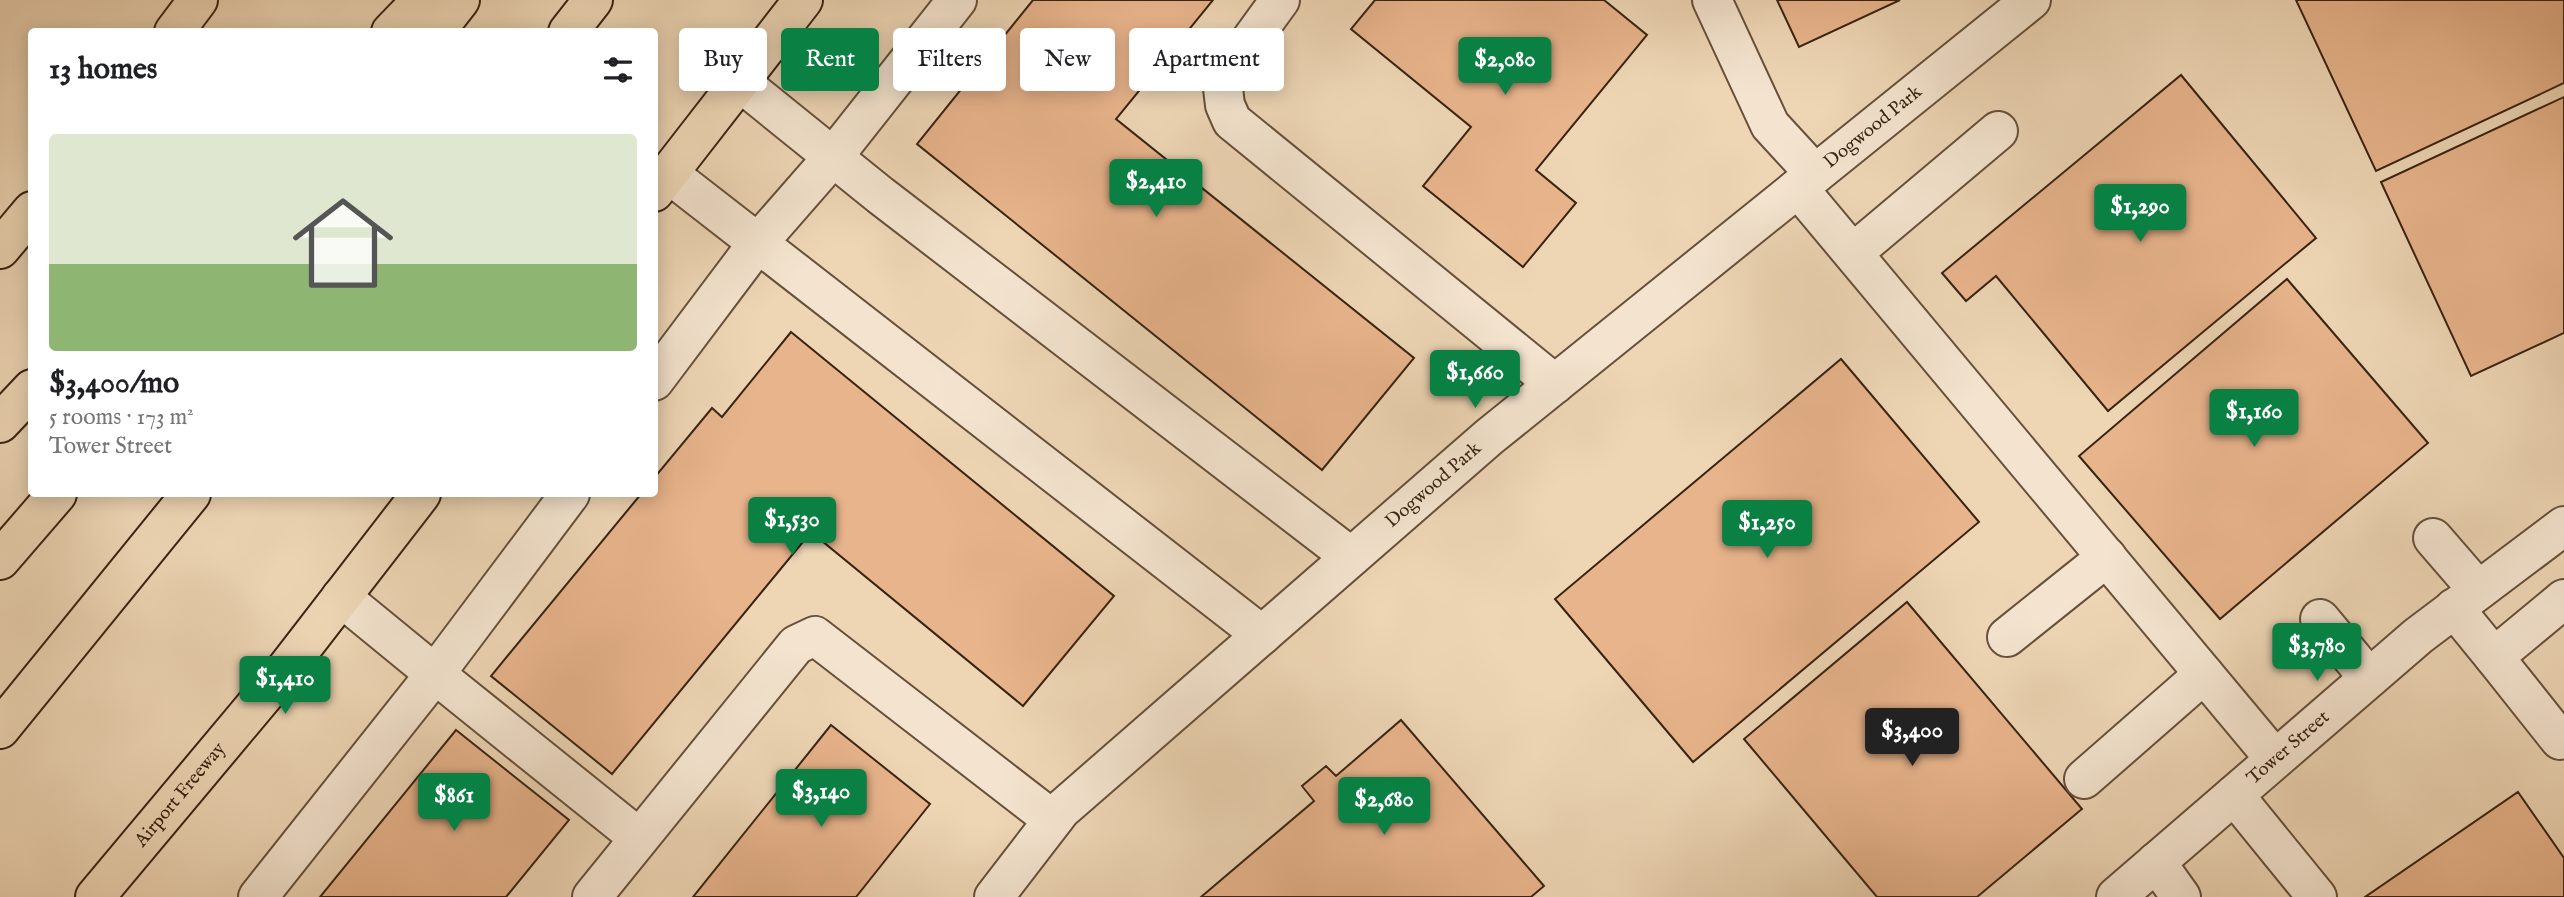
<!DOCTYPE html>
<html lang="en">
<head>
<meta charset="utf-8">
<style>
	body { margin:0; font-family:"IM FELL English",serif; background:#f2f2f2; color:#202124; height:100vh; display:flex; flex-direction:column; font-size:26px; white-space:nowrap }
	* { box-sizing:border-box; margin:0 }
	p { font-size:23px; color:#757577 }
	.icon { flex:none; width:38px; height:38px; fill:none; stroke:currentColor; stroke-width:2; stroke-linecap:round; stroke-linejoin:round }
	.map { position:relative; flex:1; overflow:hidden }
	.sheet { position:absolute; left:28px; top:28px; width:630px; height:469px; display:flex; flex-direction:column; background:#fff; border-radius:7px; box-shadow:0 4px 18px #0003 }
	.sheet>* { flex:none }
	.hud { position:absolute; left:679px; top:28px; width:665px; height:63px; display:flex; gap:14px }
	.price { position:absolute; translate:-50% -60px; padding:0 16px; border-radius:7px; background:#0b8043; color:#fff; font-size:23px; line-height:46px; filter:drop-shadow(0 2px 4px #0008) }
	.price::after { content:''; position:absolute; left:50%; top:42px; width:21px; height:16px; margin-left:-10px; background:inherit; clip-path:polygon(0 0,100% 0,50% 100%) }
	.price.on { background:#222; color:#fff }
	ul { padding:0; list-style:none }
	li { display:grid; align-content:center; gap:14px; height:371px; padding:0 21px }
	li span { display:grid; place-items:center; height:217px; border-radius:7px; color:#555 }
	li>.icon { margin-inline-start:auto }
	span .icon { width:126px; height:126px; fill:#fffc; stroke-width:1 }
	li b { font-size:30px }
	h2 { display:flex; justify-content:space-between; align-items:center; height:84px; padding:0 21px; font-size:30px }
	.pill { padding:0 24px; border-radius:7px; background:#fff; box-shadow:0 4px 18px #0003; font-size:24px; line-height:63px }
	.pill.on { background:#0b8043; color:#fff }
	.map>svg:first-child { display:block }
</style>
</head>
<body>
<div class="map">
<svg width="2564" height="897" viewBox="0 0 2564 897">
	<rect width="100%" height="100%" fill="#eed6b5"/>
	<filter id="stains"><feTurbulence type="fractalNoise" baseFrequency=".00286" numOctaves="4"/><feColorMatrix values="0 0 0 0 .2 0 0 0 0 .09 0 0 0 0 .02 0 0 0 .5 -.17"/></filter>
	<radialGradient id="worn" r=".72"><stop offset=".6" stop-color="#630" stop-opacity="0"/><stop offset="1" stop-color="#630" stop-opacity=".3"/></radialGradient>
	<!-- building -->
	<path fill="#e8b48c" stroke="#382312" stroke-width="2" d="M1033 0H1213L1116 119 1414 358 1322 470 917 144Z
		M1375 0H1604L1647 35 1536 170 1576 203 1523 267 1423 186 1471 127 1351 29Z
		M1777 0H1900L1799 47Z
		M2296 0H2564V83L2376 171Z
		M2181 75 2316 238 2108 411 1996 276 1966 301 1942 273Z
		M2564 97V333L2471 376 2381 182Z
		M2287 279 2428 443 2220 619 2079 456Z
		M791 332 1114 596 1023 706 811 532 612 774 491 676 641 494H654V478L712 408 722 417Z
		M1841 359 1979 522 1693 762 1555 599Z
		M1907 602 2082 809 1977 897H1877L1744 739Z
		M1401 720 1544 886 1531 897H1201L1314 801 1302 786 1326 766 1336 776Z
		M831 725 930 804 856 897H693Z
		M456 730 569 820 506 897H320Z
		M2518 792 2564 858V897H2365Z"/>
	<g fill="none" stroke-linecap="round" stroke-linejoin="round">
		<!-- minor casing -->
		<g stroke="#66503b" stroke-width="42">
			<g id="minor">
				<path d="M1280 0 1222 80 1225 105 1232 121 1555 384"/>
				<path d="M1712 0 1770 125 1815 174"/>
				<path d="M740 82 880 195 1351 557"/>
				<path d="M669 174 1262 635"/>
				<path d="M1798 188 2275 759"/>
				<path d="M1853 253 1998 131"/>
				<path d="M654 381 757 244 833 157 957 0"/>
				<path d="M2433 538 2478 590"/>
				<path d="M341 597 435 674 570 494"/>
				<path d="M2454 608 2494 657"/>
				<path d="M2320 619 2369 678"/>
				<path d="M2007 637 2107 557"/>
				<path d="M2560 740 2494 657 2564 599"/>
				<path d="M2084 779 2204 674"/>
				<path d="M2234 795 2317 897"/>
				<path d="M2156 862 2181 897"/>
				<path d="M258 897 435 674 639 838"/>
				<path d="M592 897 796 645 815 636 1053 820"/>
				<path id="s1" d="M994 897 1061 810 1489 437 2031 0"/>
				<path id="s2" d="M2116 897 2418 636 2564 526"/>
			</g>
		</g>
		<!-- major casing -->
		<g stroke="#382312" stroke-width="42">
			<g id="major">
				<path d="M174 32 198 0"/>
				<path d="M654 192 803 0"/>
				<path d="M0 249 32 211"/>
				<path id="s3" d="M95 897 285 670 421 494"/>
			</g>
		</g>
		<!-- highway casing -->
		<g stroke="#382312" stroke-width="42">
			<path id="highway" d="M391 32 422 0
				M435 32 460 0
				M568 32 593 0
				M0 423 32 389
				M0 560 57 494
				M0 729 191 494"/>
		</g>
		<!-- minor -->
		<use href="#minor" stroke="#f4e4cf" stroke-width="38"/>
		<!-- major -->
		<use href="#major" stroke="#eed6b5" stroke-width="38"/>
		<!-- highway -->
		<use href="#highway" stroke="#eed6b5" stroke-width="38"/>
	</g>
	<g text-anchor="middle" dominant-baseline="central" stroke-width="5" stroke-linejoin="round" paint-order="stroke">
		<!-- street labels -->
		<g font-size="19" fill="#382312" stroke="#f4e4cf">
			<text stroke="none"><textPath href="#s1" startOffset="1171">Dogwood Park</textPath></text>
			<text stroke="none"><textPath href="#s1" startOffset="604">Dogwood Park</textPath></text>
			<text stroke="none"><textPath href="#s2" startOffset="228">Tower Street</textPath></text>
			<text stroke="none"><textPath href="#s3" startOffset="133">Airport Freeway</textPath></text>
		</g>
	</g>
	<rect width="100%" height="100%" filter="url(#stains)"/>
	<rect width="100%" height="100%" fill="url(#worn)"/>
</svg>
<b class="price" style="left:1505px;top:97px">$2,080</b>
<b class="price" style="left:1156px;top:219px">$2,410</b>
<b class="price" style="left:2140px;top:244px">$1,290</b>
<b class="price" style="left:1475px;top:410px">$1,660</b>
<b class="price" style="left:2254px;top:449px">$1,160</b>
<b class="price" style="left:792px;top:557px">$1,530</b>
<b class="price" style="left:1767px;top:560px">$1,250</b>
<b class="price" style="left:2317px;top:683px">$3,780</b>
<b class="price" style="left:285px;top:716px">$1,410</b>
<b class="price on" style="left:1912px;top:768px">$3,400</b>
<b class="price" style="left:821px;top:829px">$3,140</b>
<b class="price" style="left:454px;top:833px">$861</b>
<b class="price" style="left:1384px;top:837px">$2,680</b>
<div class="hud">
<a class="pill">Buy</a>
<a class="pill on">Rent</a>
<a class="pill">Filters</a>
<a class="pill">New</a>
<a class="pill">Apartment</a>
</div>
<section class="sheet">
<h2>13 homes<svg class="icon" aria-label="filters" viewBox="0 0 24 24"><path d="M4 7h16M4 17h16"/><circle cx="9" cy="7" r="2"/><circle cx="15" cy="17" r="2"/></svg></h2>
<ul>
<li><span style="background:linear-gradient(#dfe7d0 60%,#8fb573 0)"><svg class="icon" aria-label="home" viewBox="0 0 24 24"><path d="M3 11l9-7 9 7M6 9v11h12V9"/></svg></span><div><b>$3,400/mo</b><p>5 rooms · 173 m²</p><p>Tower Street</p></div></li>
</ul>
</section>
</div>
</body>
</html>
